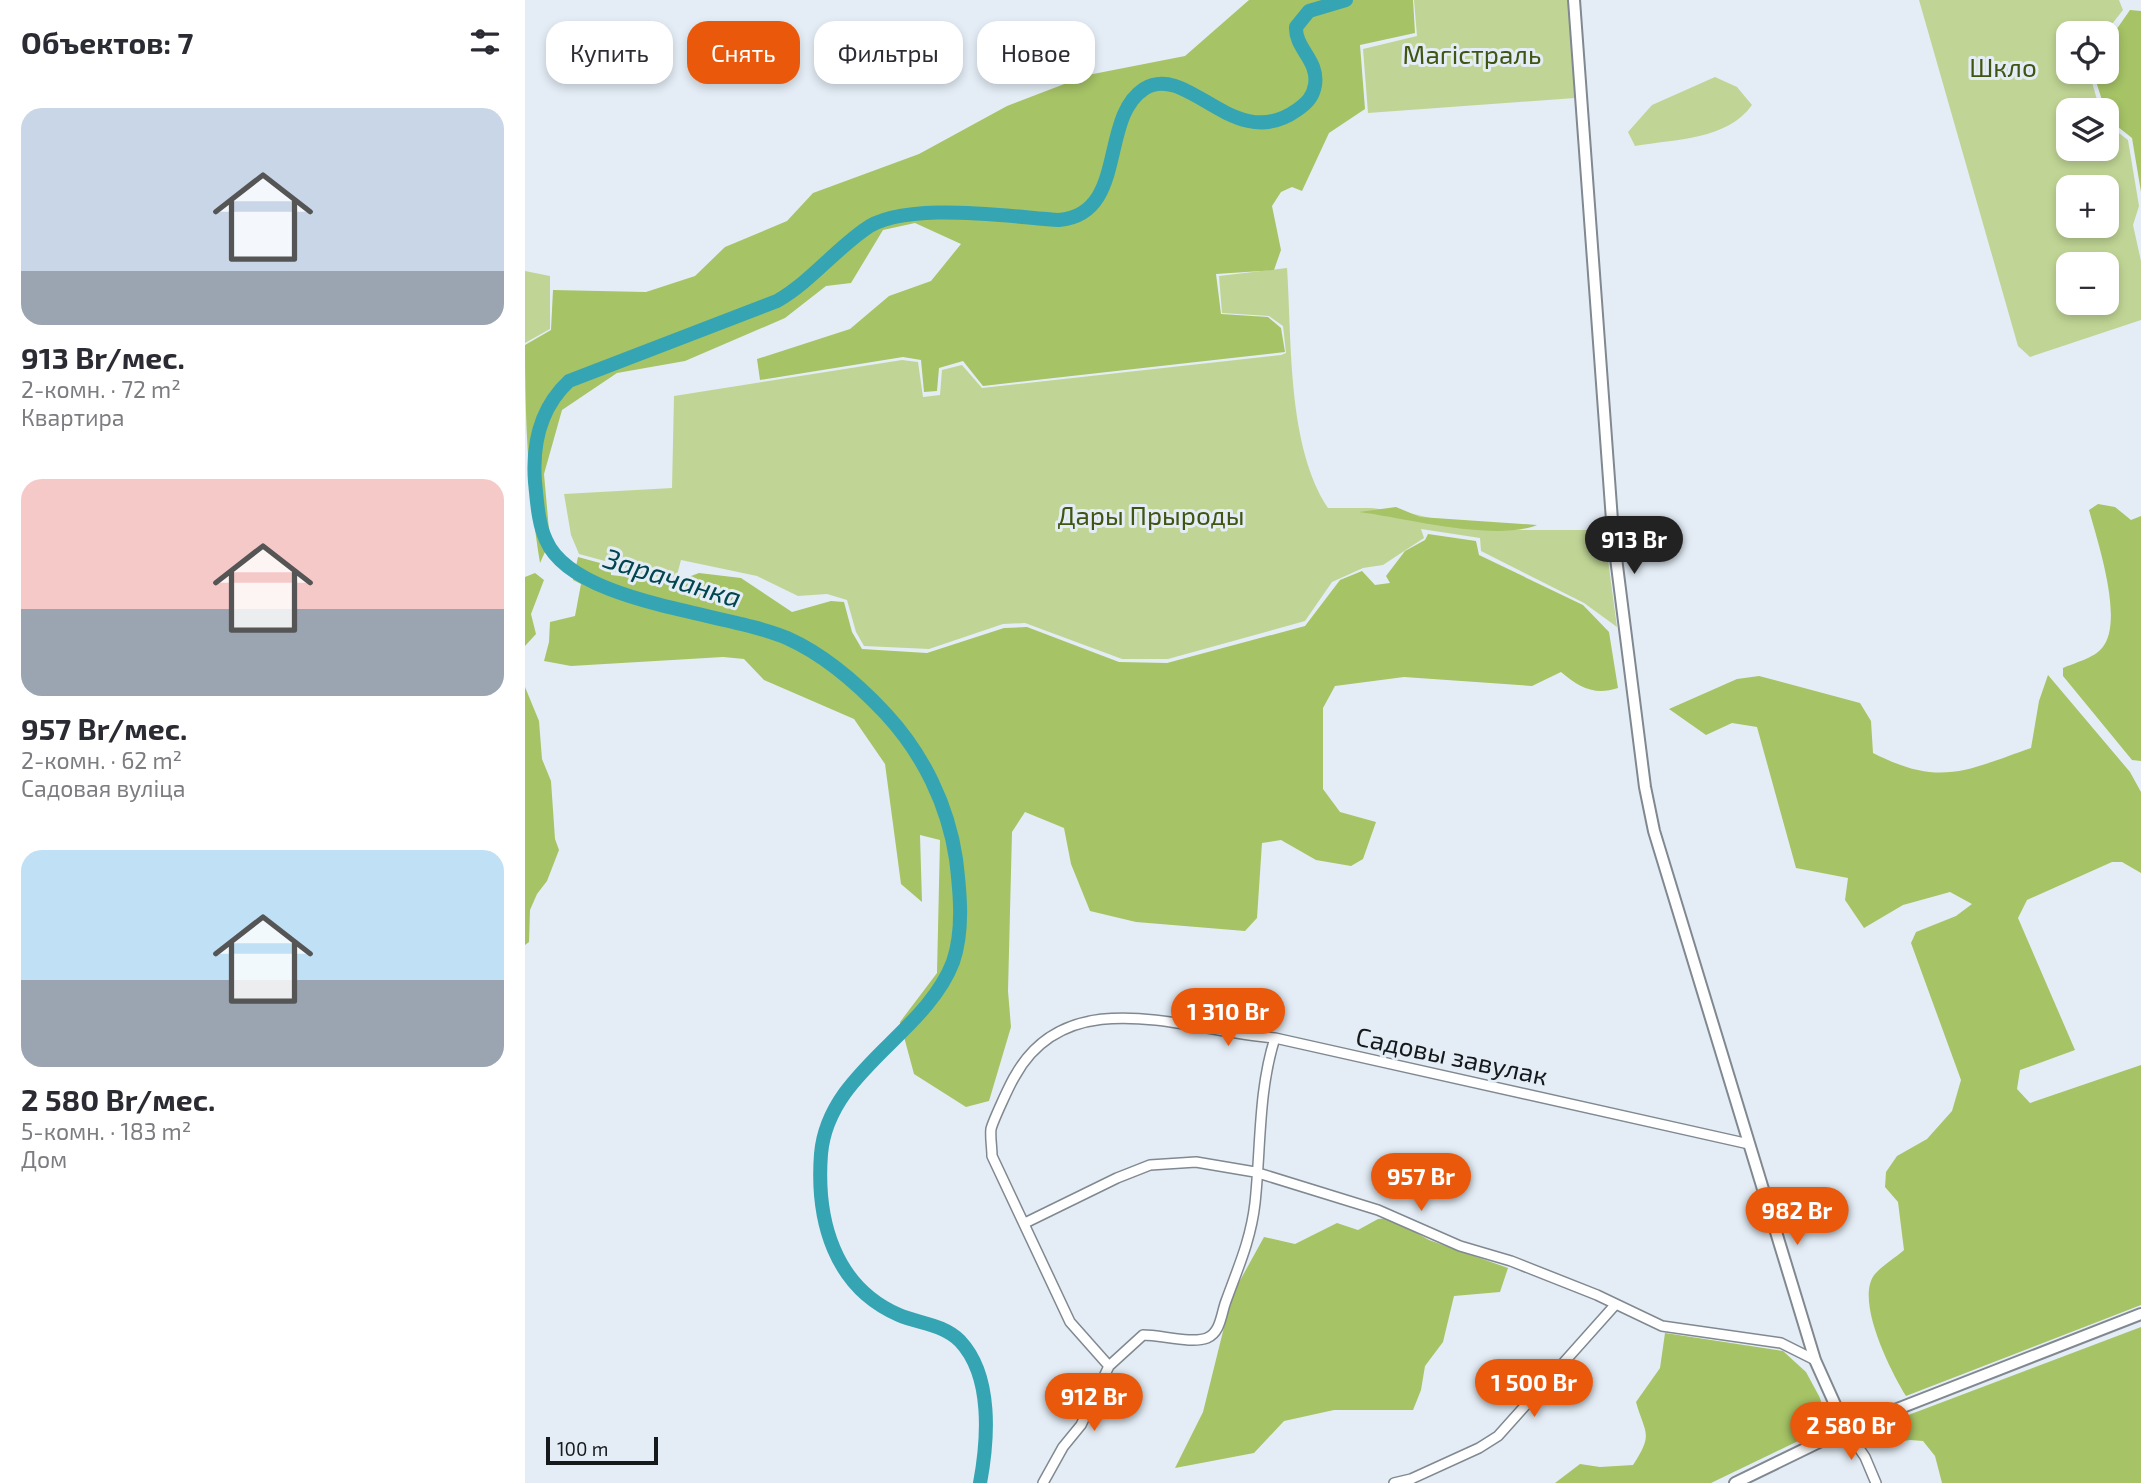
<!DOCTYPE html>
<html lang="ru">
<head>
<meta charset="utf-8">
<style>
	body { margin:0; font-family:"Exo 2",sans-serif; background:#f2f2f3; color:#2b2b33; height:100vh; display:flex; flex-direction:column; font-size:26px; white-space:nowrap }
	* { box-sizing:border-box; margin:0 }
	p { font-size:23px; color:#7c7c81 }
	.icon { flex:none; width:38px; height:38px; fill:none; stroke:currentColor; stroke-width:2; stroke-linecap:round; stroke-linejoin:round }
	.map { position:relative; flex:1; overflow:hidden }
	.panel { display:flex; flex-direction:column; background:#fff; width:525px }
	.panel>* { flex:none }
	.banner { position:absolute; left:21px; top:21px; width:665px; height:63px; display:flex; gap:14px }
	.tools { position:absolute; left:1531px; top:21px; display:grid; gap:14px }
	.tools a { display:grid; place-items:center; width:63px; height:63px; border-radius:14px; background:#fff; box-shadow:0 4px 10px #0003; font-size:35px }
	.scale { position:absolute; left:21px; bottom:18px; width:112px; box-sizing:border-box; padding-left:7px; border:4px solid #16191c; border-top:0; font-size:19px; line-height:24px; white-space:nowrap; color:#16191c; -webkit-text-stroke:5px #e4edf6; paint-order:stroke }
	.price { position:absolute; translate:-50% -60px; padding:0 16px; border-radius:24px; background:#ea580c; color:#fff; font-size:23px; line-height:46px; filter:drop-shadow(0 2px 4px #0008) }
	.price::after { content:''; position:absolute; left:50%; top:42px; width:21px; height:16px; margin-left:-10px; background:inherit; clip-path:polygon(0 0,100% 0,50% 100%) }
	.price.selected { background:#222; color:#fff }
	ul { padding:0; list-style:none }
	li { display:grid; align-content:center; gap:14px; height:371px; padding:0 21px }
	li span { display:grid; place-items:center; height:217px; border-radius:21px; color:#555 }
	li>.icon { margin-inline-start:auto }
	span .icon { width:126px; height:126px; fill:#fffc; stroke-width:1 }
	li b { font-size:30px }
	h2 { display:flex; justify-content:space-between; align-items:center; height:84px; padding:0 21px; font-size:30px }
	.tag { padding:0 24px; border-radius:21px; background:#fff; box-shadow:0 4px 10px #0003; font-size:24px; line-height:63px }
	.tag.selected { background:#ea580c; color:#fff }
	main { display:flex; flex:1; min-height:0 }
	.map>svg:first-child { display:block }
</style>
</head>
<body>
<main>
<section class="panel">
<h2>Объектов: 7<svg class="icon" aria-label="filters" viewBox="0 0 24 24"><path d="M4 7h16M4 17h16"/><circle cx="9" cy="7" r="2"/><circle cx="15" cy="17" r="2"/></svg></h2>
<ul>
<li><span style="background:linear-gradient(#c9d6e8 75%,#9aa5b1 0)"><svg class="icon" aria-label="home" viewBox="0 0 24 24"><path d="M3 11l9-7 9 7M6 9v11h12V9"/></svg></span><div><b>913 Br/мес.</b><p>2-комн. · 72 m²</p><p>Квартира</p></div></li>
<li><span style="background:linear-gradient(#f6c9c9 60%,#9aa5b1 0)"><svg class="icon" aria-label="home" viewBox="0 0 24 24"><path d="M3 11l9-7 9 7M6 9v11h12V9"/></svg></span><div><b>957 Br/мес.</b><p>2-комн. · 62 m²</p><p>Садовая вуліца</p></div></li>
<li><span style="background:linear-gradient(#bfe0f5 60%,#9aa5b1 0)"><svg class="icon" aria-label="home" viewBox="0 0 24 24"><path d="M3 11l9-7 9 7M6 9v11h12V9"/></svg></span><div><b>2 580 Br/мес.</b><p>5-комн. · 183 m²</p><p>Дом</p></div></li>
</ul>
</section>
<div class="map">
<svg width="1616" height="1483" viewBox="0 0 1616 1483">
	<rect width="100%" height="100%" fill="#e4edf6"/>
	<!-- green -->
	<path fill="#c0d595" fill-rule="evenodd" d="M889 0H1045L1050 98 843 113 838 49 892 36Z
		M1394 0H1594L1598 10 1580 33H1544V72H1564L1575 110H1544V149H1582V124L1603 140 1614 206 1608 225 1616 261V320L1505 357 1493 346ZM1544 187H1582V226H1544ZM1544 264H1582V303H1544Z
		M1190 77 1212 87 1227 105C1202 140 1151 139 1110 146L1103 132 1127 105Z
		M762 268C767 341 762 446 803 508H847L884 513 957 530H1079L1092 627 1059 603 956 551 955 538 896 529 899 538 858 565 838 568 807 582 780 621 643 659H597L500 623 478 624 404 649 339 646 331 632 322 600 302 594 273 596 232 576 156 560 151 579 89 572 91 564 54 554 46 535 39 494 147 488 149 396 377 360 393 362 398 397 415 395 417 370 437 365 457 388 756 355 761 353 758 326 744 316 697 313 694 276Z
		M0 271 25 276V329L0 343Z"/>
	<!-- forest -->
	<path fill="#a6c366" d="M724 0H888L890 33 835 45 840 109 804 133 777 191 767 187 756 192 747 206 756 250 749 270 691 274 696 314 743 317 756 328 760 352 458 386 438 361 414 368 412 391 399 392 396 360 378 357 235 380 232 359 325 329 364 296 406 281 436 244 390 223 358 230 326 283 301 286 260 318 160 361 92 373 37 410 19 474 25 541 15 563C3 490 0 420 0 345L26 330 28 290 121 292 170 276 200 247 262 221 288 193 394 154 482 106 563 75 660 56Z
		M1605 10 1616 11V192L1607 138 1583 119 1568 72H1582V43Z
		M1573 504 1590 507 1606 520 1616 516V761L1607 760 1538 676V668C1549 663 1569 658 1577 648 1600 622 1572 540 1564 510Z
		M871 507 895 517 1012 525C970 542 881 518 834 512Z
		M903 534 951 541 954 555 1058 605 1084 632 1093 688C1069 696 1054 687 1036 672L1007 686 879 677 810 686 798 708V789L815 812 851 822 838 859 826 866 791 860 756 840 737 843 732 918 720 931 611 922 565 911 546 864 539 828 500 812 487 832 483 991 486 1027 464 1101 441 1107 389 1074 375 1022 412 973 415 840 395 835 397 902 376 884 360 764 329 719 239 680 219 659 198 657 46 666 19 661 24 642 25 622 50 616 56 584 48 580 53 557 86 566V575L150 582 174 573 216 578 267 612 306 601 319 602 327 632 337 649 402 653 479 628 502 627 594 662 642 663 780 626 815 580 837 571 850 585 865 583 861 576 880 551 900 540Z
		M10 573 19 580 6 614 11 634 0 646V577Z
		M1523 675 1605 772 1616 792V873L1597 862H1587L1502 900 1493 918 1550 1050 1495 1070 1492 1089 1505 1103 1616 1065V1305L1381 1396C1366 1372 1329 1299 1350 1274 1358 1265 1370 1258 1379 1250L1373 1202 1360 1187 1361 1172 1372 1156 1402 1139 1427 1111 1436 1080 1386 943 1391 932 1431 916 1447 904 1425 892 1378 905 1339 928 1320 900 1323 878 1271 868 1232 727 1207 723 1181 735 1144 709 1212 679 1234 676 1335 703 1346 721 1348 753C1415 787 1440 771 1506 748L1514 701Z
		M0 687 14 721 17 759 26 781 30 839 34 850 22 881 12 894 5 910 4 942 0 945Z
		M865 1218 904 1240 983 1268 975 1292 929 1296 918 1342 900 1366 896 1390 888 1410H809L759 1421 729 1453 650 1468 678 1412 707 1295 739 1237 770 1244 812 1223 833 1230 853 1219Z
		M1616 1327V1483H1417L1410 1456 1398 1441 1385 1440 1352 1445 1346 1437 1349 1428Z
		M1140 1333 1258 1351 1281 1372 1294 1396 1300 1411 1296 1430 1186 1483H1030L1055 1464 1075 1467 1108 1465C1129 1433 1120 1434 1111 1402L1135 1368Z"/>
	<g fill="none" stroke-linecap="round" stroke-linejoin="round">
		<!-- river -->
		<path stroke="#36a5b3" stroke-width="14" d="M455 1483C463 1440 468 1376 435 1341 418 1324 395 1324 374 1315 309 1287 291 1220 296 1154 303 1071 400 1035 428 962 439 930 435 892 431 859 423 805 398 754 361 714 333 684 300 655 262 638 201 612 48 604 21 540 13 523 12 501 10 482 7 443 15 408 44 381L252 301C285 282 308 252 339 230 377 200 485 217 534 220 603 214 574 118 619 89 663 61 709 155 772 110 782 103 788 97 790 85 794 60 770 49 771 27L784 11 821 0"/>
		<!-- minor casing -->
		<g stroke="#808890" stroke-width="12">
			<path id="minor" d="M500 1223 592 1178 625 1165 671 1162 730 1172 853 1210 935 1246 986 1261 1072 1295 1137 1326 1256 1343 1290 1360
				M584 1366 545 1322 467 1156C467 1147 465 1137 466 1129 468 1121 485 1084 490 1076 544 978 667 1033 750 1038L1224 1144
				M1321 1429 1340 1457 1351 1483
				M886 1479 954 1448 973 1436 1090 1305
				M518 1483 538 1447 556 1425 584 1366 618 1335C636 1335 667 1344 682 1338 696 1332 696 1314 701 1301 713 1268 726 1239 730 1203 736 1148 733 1091 750 1038
				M869 1483 886 1479 884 1483"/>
		</g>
		<!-- tertiary casing -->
		<g stroke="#808890" stroke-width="14">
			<path id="tertiary" d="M1049 0 1088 534 1120 787 1129 831 1290 1360 1321 1429
				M1210 1483 1321 1429 1616 1314"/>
		</g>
		<!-- minor -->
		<use href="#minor" stroke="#fff" stroke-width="9"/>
		<!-- tertiary -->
		<use href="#tertiary" stroke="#fff" stroke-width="10"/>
	</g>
	<g text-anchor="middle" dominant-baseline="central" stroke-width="6" stroke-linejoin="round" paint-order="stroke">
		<!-- park labels -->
		<g font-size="26" fill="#425411" stroke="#e4edf6">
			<text x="947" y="53">Магістраль</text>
			<text x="1478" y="66">Шкло</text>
			<text x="626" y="514">Дары Прыроды</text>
		</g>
		<!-- street labels -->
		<g font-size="26" fill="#16191c" stroke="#e4edf6">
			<text transform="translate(927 1055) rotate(12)">Садовы завулак</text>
		</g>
		<!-- water labels -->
		<g font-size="28" font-style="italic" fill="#01464e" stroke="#e4edf6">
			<text transform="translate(148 577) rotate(17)">Зарачанка</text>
		</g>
	</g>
</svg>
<div class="tools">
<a><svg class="icon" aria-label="locate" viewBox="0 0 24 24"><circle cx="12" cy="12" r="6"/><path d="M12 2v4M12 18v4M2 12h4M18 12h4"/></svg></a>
<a><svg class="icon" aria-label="layers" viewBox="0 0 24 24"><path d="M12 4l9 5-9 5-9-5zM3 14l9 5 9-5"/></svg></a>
<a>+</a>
<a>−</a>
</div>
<div class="scale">100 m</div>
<b class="price selected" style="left:1109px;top:576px">913 Br</b>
<b class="price" style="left:703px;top:1048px">1 310 Br</b>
<b class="price" style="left:896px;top:1213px">957 Br</b>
<b class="price" style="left:1272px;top:1247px">982 Br</b>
<b class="price" style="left:1009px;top:1419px">1 500 Br</b>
<b class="price" style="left:569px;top:1433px">912 Br</b>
<b class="price" style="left:1326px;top:1462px">2 580 Br</b>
<div class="banner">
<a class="tag">Купить</a>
<a class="tag selected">Снять</a>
<a class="tag">Фильтры</a>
<a class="tag">Новое</a>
</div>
</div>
</main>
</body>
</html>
